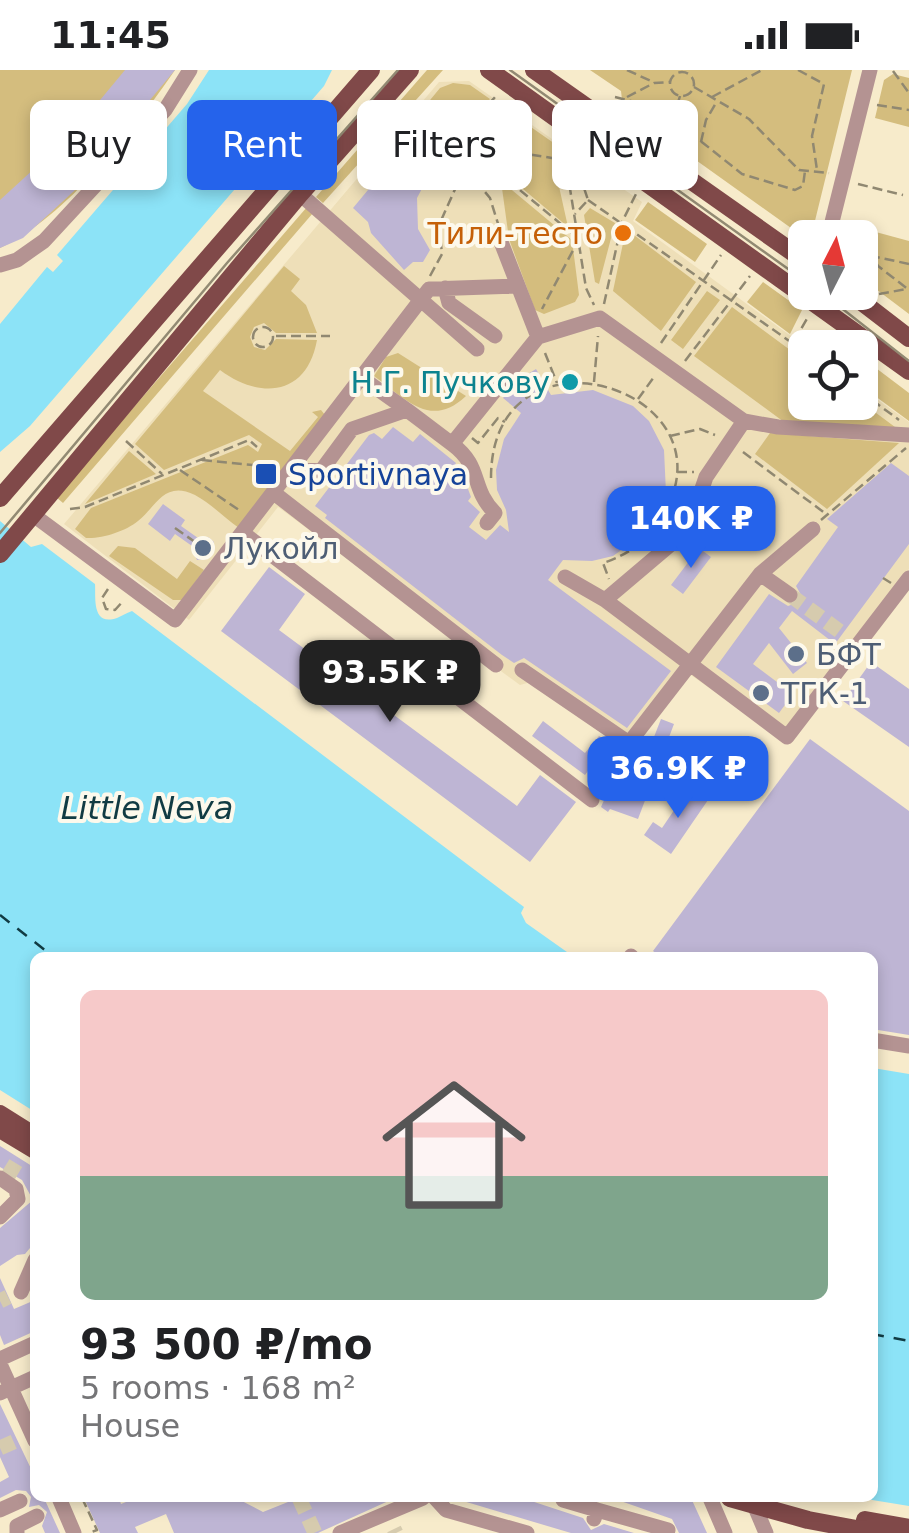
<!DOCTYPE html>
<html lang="en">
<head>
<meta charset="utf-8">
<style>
	body { margin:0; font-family:"DejaVu Sans",sans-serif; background:#f6f6f6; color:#202124; height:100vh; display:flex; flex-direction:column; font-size:38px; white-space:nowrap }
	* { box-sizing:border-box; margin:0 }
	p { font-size:32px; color:#757577 }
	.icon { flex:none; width:55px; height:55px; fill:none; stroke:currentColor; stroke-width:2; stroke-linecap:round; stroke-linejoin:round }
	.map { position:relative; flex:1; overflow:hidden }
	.panel { position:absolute; left:30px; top:882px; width:848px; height:550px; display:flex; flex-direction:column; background:#fff; border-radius:15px; box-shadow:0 5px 15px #0003 }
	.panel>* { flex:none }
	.banner { position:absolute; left:30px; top:30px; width:850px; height:90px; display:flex; gap:20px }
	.needle { width:65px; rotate:6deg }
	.controls { position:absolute; left:788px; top:150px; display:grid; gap:20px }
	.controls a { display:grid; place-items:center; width:90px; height:90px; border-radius:15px; background:#fff; box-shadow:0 5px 15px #0003; font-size:50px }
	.price { position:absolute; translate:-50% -85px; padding:0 22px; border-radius:20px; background:#2563eb; color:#fff; font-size:32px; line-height:65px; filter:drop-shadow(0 2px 5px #0008) }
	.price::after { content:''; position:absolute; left:50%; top:60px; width:30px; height:22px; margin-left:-15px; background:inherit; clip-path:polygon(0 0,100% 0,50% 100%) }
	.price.selected { background:#222; color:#fff }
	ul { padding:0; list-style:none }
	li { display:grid; align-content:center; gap:20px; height:530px; padding:0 50px }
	li span { display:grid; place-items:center; height:310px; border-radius:15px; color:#555 }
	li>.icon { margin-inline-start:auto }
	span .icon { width:180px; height:180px; fill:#fffc; stroke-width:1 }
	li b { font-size:42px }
	.tag { padding:0 35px; border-radius:15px; background:#fff; box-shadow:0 5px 15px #0003; font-size:35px; line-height:90px }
	.tag.selected { background:#2563eb; color:#fff }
	.status { display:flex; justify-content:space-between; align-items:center; height:70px; padding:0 50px; background:#fff; direction:ltr }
	.status svg { height:28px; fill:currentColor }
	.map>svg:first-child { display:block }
</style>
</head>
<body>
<div class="status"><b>11:45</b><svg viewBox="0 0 49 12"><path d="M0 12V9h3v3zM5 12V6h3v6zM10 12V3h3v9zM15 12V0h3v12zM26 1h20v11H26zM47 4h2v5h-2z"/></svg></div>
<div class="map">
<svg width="909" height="1463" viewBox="0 0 909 1463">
	<rect width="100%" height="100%" fill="#f7ebcb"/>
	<!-- built -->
	<path fill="#eedfb8" d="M469 11 642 132 633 151 806 277 805 332H860V317L909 352V499L783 670 688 603 632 676H619L531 612 520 615 278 437 189 550 64 454 439 12Z"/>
	<!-- green -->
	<path fill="#d4bd7e" d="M0 0H175C134 60 66 147 0 178Z
		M427 0H443L323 133 316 127Z
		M590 0H852L811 167 805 168 623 38 621 21Z
		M893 4 909 8V57L875 48 884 10Z
		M453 13 470 15 490 29 460 63 426 35 440 18Z
		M495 32 558 76V112L568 157 510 108 523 93 511 83 475 77 492 57 481 47Z
		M501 111 572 170 579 225 575 232 544 244 535 240 509 169Z
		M648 132 707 174 695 192 635 150Z
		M307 137 313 143 63 433 56 427Z
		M590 138 615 153 599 214 595 212 584 145Z
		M850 155 909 171V244L860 207V168L847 167Z
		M626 159 696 212 661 261 613 221Z
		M284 196 300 209 291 221 306 235 317 263H276L264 253 254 257 250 267 254 277 265 280 276 269 317 270C307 326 260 330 220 300L203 321 290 381 318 347 312 342 321 340 325 345 239 458C225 448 210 433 195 425 164 410 157 436 138 451 126 461 102 469 86 468L75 459 91 438 248 375 258 382 262 374 249 365 164 400 135 374Z
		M763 212 802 240 790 264 747 232Z
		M707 221 720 230 683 279 671 270Z
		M732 237 805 291V332L860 331 899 360 784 352 694 286Z
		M398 283 466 326C430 360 405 328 374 306L386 287Z
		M860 286 909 323V351L860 315Z
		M770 363 899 373 827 439 755 384Z
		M129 381 156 404 85 434Z
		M118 476 135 478 177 509 190 491 204 500 182 530H173L109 486Z"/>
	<!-- water -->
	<path fill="#8ce3f7" d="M209 0H332L324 16 30 356 0 382V254L47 197 53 202 63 191 57 185 187 34Z
		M0 451 31 477 42 474 95 514C96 526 91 557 117 548 122 546 126 543 132 541L524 837 521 843 526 853 574 887 35 888V1042L0 1020Z
		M873 998 909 1004V1436L860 1428H872Z"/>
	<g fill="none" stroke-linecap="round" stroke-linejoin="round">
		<!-- ferry -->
		<path stroke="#113b43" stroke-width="2.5" stroke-dasharray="12 10" stroke-linecap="butt" d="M0 845 55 888
			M872 1264 909 1271"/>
	</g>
	<!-- building -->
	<path fill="#beb5d4" d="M125 0H175L74 121 23 168 0 178V130L71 65Z
		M422 55 443 74 453 75 455 85 454 92 426 111 417 128 418 159 430 180 423 192H413L404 200 371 163 368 152 353 138Z
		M536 299 551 325 593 320 633 336 649 351 664 380 666 423 648 461 613 486 592 491 563 490 548 510 671 601 627 658 524 588 514 593 502 585 325 448 327 445 315 436 369 365 374 363 382 369 393 357 413 372 420 364 456 393 451 401 465 411 471 427 468 431 480 442 469 457 486 470 500 455 509 462 506 440 497 420 496 400 504 369 521 343 503 328 518 310Z
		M891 393 909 406V474L835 574 792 541 779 558 807 593 793 604 769 573 753 594 793 624 779 643 716 597 769 524 788 536 799 532 801 525 796 516 838 457 827 449Z
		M163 434 185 450 181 456 198 468 208 467 214 472 207 489 197 490 192 476 175 464 170 471 148 454Z
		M699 478 711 487 683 524 671 515Z
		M269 497 305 524 279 560 517 736 540 705 576 732 530 792 221 561Z
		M871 592 909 619V677L843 631Z
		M661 649 674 654 638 749 610 739 608 742 601 737 610 717 629 731Z
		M543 651 585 683 599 666 629 684 620 697 601 683 585 705 532 666Z
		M810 669 909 741V965L872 959V888H662L653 881Z
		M700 718 708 730 671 784 644 765 653 752 662 758 685 724Z
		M0 1076 35 1098V1172L25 1184 17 1185 0 1196V1158L33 1130 22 1110 0 1097Z
		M0 1208 14 1239 35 1230V1261L4 1275 0 1265Z
		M0 1334 35 1407V1428H44L60 1463H45L42 1456 47 1442 39 1435 29 1437 31 1427 26 1421 16 1420 0 1428V1412L9 1407 0 1387Z
		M84 1428H119L121 1434 136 1428H236L263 1442 298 1428H395L318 1463H174L166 1444 135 1457 138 1463H100Z
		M453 1428H522L583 1448 591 1460 604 1454 634 1463H571Z
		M612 1428H691L707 1463H679L672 1449Z"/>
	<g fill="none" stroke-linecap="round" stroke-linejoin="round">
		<!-- minor-tunnel -->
		<path stroke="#d6cbae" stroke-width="15" stroke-dasharray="15 8" stroke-linecap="butt" d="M790 525 842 563
			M8 1106 19 1088
			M0 1231 8 1227
			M0 1378 18 1370
			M299 1428 315 1463
			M394 1459 396 1463"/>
		<!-- path -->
		<path stroke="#908871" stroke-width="2.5" stroke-dasharray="10 5" stroke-linecap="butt" d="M627 0 653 12
			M798 0 824 14 812 66 817 100
			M893 1 909 23
			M670 14a12 12 0 1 1 24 0a12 12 0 1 1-24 0Z
			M694 17 749 49 799 100 829 103
			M680 26 673 49 742 104 795 120 803 116 805 101
			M615 27 651 36 672 48
			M627 27 654 13 670 12
			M712 27 762 0
			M416 34 579 169 542 239
			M877 35 909 40
			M458 68 496 26
			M701 72 706 50 716 33
			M570 76 588 130 575 144
			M472 79 491 78 576 92
			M582 90 607 107
			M466 99 490 128 500 160
			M567 100 586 218 594 235
			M858 114 903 125
			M588 130 805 282
			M441 155 486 169
			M860 184 872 186 866 213
			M909 194 872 186 878 196 909 220
			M430 206 442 184 439 155 465 97V75L488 50
			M879 224 907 219
			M604 234 622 152 637 122
			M253 267a10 10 0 1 1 20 0a10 10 0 1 1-20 0Z
			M276 266H330
			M794 271 808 247
			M661 273 721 185
			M545 283 557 313
			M685 291 750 206
			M594 312 598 266
			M860 321 899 350
			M638 329 654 307
			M670 366 700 359 715 365
			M472 368 478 373 498 348 505 352
			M126 371 162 404
			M743 382 826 444
			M202 390 273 397
			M180 400 239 440
			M677 402H694
			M491 408C491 246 732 315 666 440 652 467 631 484 603 493L609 509
			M70 439 85 437 249 370 257 377
			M821 450 906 378
			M175 458 195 472
			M883 508 891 513
			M108 519 102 528 106 539 115 540 124 530
			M82 1428 97 1460 89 1463"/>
		<!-- minor -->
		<path stroke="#b49392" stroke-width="15" d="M300 124 477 279
			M828 168 870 0
			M501 172 538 267
			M0 195 17 190 44 171 165 40 190 0
			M445 218 449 233 495 266
			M362 308 407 340
			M452 374C483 397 470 418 495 443L487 453
			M293 399 321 401 352 359 407 340 452 374 538 267 600 248 744 351 778 357 909 365
			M274 423 496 595
			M32 444 175 550 429 219 518 216
			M243 463 592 730
			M760 504 790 525
			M565 507 605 530 787 667 909 508
			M605 530 677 469 694 442 706 407 744 351
			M522 600 629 673 760 504 813 459
			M631 886 633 888
			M872 970 909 976
			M0 1108 16 1119 18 1129 0 1147
			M21 1222 35 1190
			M0 1289 35 1273
			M0 1294 35 1371
			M0 1323 35 1307
			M59 1428 74 1463
			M435 1428 446 1440 527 1463
			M710 1428 725 1463
			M563 1430 597 1440
			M752 1430 766 1463
			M0 1440 20 1431
			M594 1449 597 1440 668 1460
			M17 1463V1456L37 1446
			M340 1463 423 1428"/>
		<!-- major -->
		<path stroke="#804949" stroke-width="18" d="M489 0 909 301
			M534 0 805 191
			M849 222 909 268
			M0 428 371 0
			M0 484 300 124 410 0
			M0 1044 35 1066
			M0 1059 35 1080
			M730 1428 808 1450 878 1463
			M865 1450 909 1458"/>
		<!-- tram -->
		<path stroke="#928a73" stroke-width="2.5" d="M510 0 805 211
			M821 222 909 291
			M0 463 227 193 398 0"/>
	</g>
	<!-- markers -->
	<circle fill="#e8710a" stroke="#fdf9ec" stroke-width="4" cx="623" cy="163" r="10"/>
	<circle fill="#0f9aa8" stroke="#fdf9ec" stroke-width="4" cx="570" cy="312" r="10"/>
	<rect fill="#1a4fb4" stroke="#fdf9ec" stroke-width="4" x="254" y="392" width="24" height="24" rx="5"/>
	<g fill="#5c6f8a" stroke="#fdf9ec" stroke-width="4">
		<circle cx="203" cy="478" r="10"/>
		<circle cx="796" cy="584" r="10"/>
		<circle cx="761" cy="623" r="10"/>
	</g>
	<g text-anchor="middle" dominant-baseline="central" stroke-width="8" stroke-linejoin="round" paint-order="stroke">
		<!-- food labels -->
		<g font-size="30" fill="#c56008" stroke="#fdf9ec" text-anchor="end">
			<text x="603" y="163">Тили-тесто</text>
		</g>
		<!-- culture labels -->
		<g font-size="30" fill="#0d838f" stroke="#fdf9ec" text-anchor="end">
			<text x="550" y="312">Н.Г. Пучкову</text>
		</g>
		<!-- transit labels -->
		<g font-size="30" fill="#164399" stroke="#fdf9ec" text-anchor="start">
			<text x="288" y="404">Sportivnaya</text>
		</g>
		<!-- service labels -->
		<g font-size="30" fill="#4e5e75" stroke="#fdf9ec" text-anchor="start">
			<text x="223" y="478">Лукойл</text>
			<text x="816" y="584">БФТ</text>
			<text x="781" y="623">ТГК-1</text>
		</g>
		<!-- water labels -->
		<g font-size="32" font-style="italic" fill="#113b43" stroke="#fdf9ec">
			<text x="147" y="738">Little Neva</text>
		</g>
	</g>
</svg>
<div class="controls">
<a><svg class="needle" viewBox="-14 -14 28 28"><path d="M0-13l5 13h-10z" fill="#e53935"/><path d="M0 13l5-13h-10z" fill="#757577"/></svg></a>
<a><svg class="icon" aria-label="locate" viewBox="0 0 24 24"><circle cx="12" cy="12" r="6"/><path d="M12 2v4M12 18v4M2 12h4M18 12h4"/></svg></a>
</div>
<b class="price" style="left:691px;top:501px">140K ₽</b>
<b class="price selected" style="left:390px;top:655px">93.5K ₽</b>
<b class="price" style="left:678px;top:751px">36.9K ₽</b>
<div class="banner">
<a class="tag">Buy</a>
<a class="tag selected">Rent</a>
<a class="tag">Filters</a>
<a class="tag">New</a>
</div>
<section class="panel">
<ul>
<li><span style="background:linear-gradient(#f6c9c9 60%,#7fa58c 0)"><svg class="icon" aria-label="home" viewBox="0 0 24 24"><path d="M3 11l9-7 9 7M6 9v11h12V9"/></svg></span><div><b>93 500 ₽/mo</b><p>5 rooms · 168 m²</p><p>House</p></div></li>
</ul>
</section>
</div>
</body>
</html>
